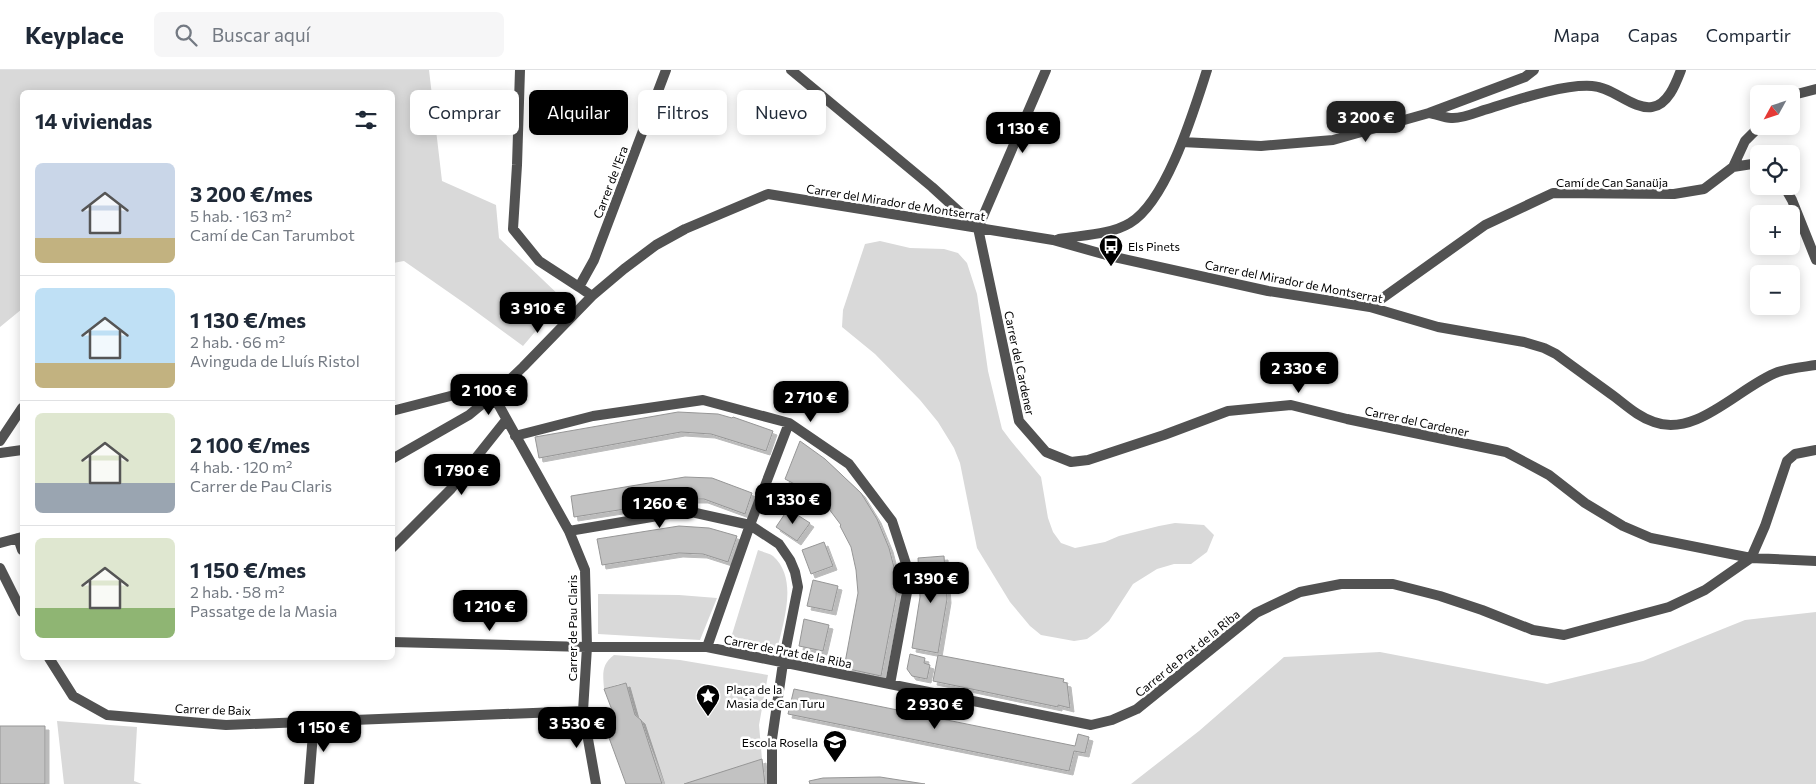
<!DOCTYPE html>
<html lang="es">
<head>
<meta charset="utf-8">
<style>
	body { margin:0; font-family:Commissioner,sans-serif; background:#f6f6f7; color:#1f2937; height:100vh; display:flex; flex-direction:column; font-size:19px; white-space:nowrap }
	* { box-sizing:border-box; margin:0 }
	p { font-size:16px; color:#747a83 }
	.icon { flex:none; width:28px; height:28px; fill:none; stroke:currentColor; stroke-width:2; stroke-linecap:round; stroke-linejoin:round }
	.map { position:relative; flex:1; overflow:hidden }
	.drawer { position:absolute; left:20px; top:20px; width:375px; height:570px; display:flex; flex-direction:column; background:#fff; border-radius:8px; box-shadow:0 2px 12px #0003 }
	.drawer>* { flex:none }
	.hud { position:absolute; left:410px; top:20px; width:475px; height:45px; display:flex; gap:10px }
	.needle { width:32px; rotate:230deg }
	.tools { position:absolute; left:1750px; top:15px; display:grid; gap:10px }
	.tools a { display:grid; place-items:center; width:50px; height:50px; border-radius:8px; background:#fff; box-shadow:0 2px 12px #0003; font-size:25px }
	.price { position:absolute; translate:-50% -42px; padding:0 11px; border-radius:10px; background:#000; color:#fff; font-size:16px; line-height:32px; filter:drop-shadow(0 1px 2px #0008) }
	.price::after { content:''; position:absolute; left:50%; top:30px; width:15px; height:11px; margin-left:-8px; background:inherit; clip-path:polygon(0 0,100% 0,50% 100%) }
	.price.on { background:#222; color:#fff }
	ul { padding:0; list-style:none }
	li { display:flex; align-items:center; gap:15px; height:125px; padding:0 15px }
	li+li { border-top:1px solid #e0e1e3 }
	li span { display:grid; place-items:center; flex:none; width:140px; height:100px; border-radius:8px; color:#555 }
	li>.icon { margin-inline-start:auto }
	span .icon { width:60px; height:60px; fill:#fffc; stroke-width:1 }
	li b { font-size:21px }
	h2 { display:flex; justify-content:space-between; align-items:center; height:60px; padding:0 15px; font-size:21px }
	.pill { padding:0 18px; border-radius:8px; background:#fff; box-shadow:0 2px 12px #0003; font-size:18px; line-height:45px }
	.pill.on { background:#000; color:#fff }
	header { display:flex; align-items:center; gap:30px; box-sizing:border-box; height:70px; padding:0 25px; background:#fff; border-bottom:1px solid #e0e1e3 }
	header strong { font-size:24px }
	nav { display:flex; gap:28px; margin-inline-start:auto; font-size:18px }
	.search { width:350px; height:45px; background:#f6f6f7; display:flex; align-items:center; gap:12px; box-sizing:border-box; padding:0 18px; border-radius:8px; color:#747a83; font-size:19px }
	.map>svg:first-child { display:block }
</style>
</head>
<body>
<header>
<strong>Keyplace</strong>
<div class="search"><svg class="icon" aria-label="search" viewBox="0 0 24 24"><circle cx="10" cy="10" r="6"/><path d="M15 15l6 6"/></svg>Buscar aquí</div>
<nav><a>Mapa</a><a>Capas</a><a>Compartir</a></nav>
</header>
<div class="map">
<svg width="1816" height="714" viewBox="0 0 1816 714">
	<defs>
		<filter id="shadow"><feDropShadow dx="4" dy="4" stdDeviation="0" flood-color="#0004"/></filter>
	</defs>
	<rect width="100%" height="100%" fill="#fff"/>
	<!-- green -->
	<path fill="#d9d9d9" d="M0 0H429L442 111 496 135 499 168 563 229 523 276 467 235 404 191 393 193 392 22H22V239L0 257Z
		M880 171 910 178 944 179 958 183 967 193 977 224 988 301 1002 359 1011 371 1041 407 1048 448 1053 462 1061 473 1075 478 1105 472 1119 466 1159 456 1175 453 1204 455 1214 465 1207 482 1191 494H1174L1157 499 1133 514 1109 551 1098 561 1087 569 1074 571 1041 565 1030 556 1010 532 977 478 960 393 954 378 938 352 920 330 875 284 842 257 843 240 865 174Z
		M758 480C763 482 769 483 773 486 799 509 783 552 777 581L730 571Z
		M598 524 679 525 717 528 700 570 598 564Z
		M1816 542V714H1131L1199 661 1284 587 1380 582 1547 614 1643 591 1745 550Z
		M614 585 680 590 768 605 759 655 762 689 692 714H665L641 650 635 645 626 613 619 614 604 619C603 604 601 595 614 585Z
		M57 651 137 657 134 711 142 714H64Z"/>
	<!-- building -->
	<path fill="#c2c2c2" stroke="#969696" filter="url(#shadow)" d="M678 342 718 344 732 348 733 347 773 361 766 381 711 364 681 362 539 388 535 367Z
		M800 371 825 389 861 423 877 449 889 478 897 509 896 527 881 606 844 598 858 523 856 500 851 477 840 456 841 455 826 435 806 420 785 409Z
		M685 407 712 408 752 423 745 444 704 429H689L574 447 571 426Z
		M788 439 810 453 797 471 776 457Z
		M679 456 709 458 737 466 728 492 703 484 679 483 602 495 597 469Z
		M824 472 833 496 811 504 802 480Z
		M944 486 947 529 938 583 912 578 920 527 918 488Z
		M813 510 838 516 832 541 807 536Z
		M804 549 829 555 823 581 799 576Z
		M910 584 925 588 924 593 930 595 927 609 912 606 907 599Z
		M938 585 1064 609 1063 612 1067 613 1070 638 1058 635V637L933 611Z
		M626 613 635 645 641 650 662 714H626L601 646 612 640 604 619Z
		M794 619 1075 676 1078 664 1089 667 1085 683 1074 681 1069 701 788 644Z
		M0 656H45V714H0Z
		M762 689 765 714H684Z
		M880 707 925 714H810L809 711 823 708Z"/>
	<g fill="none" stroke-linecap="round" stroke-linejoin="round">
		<!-- minor -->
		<path stroke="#525252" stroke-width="10" d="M520 0 517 95 513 159 539 191 579 217
			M791 0 932 117 977 158
			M1791 29 1797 24 1816 19
			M1429 43C1436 44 1444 48 1451 48 1461 49 1475 43 1484 40 1514 31 1561 14 1592 16 1613 17 1633 40 1652 37 1668 35 1676 13 1681 0
			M1182 72 1261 76 1333 70 1429 43 1525 7 1534 0
			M1733 97 1745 71 1760 56
			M1784 116 1792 130 1816 190
			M978 158 1019 351 1046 382 1071 392 1088 390 1164 365 1228 341 1291 335 1347 349 1506 382 1549 405 1585 433 1623 456 1651 468 1751 488 1816 491
			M978 158 1046 0
			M1059 169C1082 165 1110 165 1130 153 1167 131 1194 40 1207 0
			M592 226 579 217 594 190 666 0
			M1370 237 1485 155 1553 123 1674 124 1704 119 1733 97 1752 94 1759 97
			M483 324a9 9 0 1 1 18 0a9 9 0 1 1-18 0Z
			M500 319 523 297 592 226 624 199 656 175 685 159 768 124 1053 170 1110 186 1268 221 1370 237 1438 257 1524 272 1544 278 1556 284C1576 299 1596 313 1615 327 1628 337 1639 347 1654 352 1697 368 1740 316 1778 302 1790 298 1803 297 1816 295
			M497 332 569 461 585 500 587 577 583 641 596 714
			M392 341 462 323 483 322
			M515 366 593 346 703 330 789 353 849 394 892 451 910 506 890 614
			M0 371 22 338
			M0 383 22 380
			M392 389 469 345 486 331
			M569 461 687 441 750 455 779 474 790 490 795 502 798 517 783 593 772 669V714
			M18 468 22 480
			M0 473 22 467
			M392 478 451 419 506 350
			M1751 488 1765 456 1787 391 1795 384 1816 380
			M0 498 22 542
			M392 572 587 577H707L1091 655 1112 650 1137 639 1256 543 1300 522 1341 514H1393L1440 526 1482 540 1533 560 1564 565 1669 537 1705 520 1751 488
			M707 577 750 455 789 353
			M49 588 73 626 107 645 226 655 583 641
			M309 714 314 651"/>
	</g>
	<!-- icons -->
	<defs>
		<g id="bus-pin" transform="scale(1.25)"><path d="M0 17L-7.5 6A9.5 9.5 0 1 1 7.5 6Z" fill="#000" stroke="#fff"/><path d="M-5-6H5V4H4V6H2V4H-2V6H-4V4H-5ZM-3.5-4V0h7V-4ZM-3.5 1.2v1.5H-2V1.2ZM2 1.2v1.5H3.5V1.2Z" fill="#fff"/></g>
		<g id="sight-pin" transform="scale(1.25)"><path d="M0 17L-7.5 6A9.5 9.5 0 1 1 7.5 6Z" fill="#000" stroke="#fff"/><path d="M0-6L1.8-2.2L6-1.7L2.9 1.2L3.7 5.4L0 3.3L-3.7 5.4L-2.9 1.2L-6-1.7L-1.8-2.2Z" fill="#fff"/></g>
		<g id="school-pin" transform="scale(1.25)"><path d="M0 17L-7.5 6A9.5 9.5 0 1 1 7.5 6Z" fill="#000" stroke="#fff"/><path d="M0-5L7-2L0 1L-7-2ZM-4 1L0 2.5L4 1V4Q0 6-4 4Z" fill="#fff"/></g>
	</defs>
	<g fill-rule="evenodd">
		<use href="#bus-pin" x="1111" y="176"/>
		<use href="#sight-pin" x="708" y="626"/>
		<use href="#school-pin" x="835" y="672"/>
	</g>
	<g text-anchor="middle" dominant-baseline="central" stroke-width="5" stroke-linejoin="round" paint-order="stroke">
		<!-- street labels -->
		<g font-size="12" fill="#000" stroke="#fff">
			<text transform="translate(610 112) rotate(-69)">Carrer de l'Era</text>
			<text x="1612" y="112">Camí de Can Sanaüja</text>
			<text transform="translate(896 132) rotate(9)">Carrer del Mirador de Montserrat</text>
			<text transform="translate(1294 211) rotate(11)">Carrer del Mirador de Montserrat</text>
			<text transform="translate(1020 293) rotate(78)">Carrer del Cardener</text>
			<text transform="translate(1417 351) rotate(12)">Carrer del Cardener</text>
			<text transform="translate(572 558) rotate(-90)">Carrer de Pau Claris</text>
			<text transform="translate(788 581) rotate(11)">Carrer de Prat de la Riba</text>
			<text transform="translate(1187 583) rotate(-39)">Carrer de Prat de la Riba</text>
			<text transform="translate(213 639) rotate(2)">Carrer de Baix</text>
		</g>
		<!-- poi labels -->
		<g font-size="12" fill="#000" stroke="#fff" text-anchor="start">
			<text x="1128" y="176">Els Pinets</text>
			<text x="726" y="619">Plaça de la<tspan x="726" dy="14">Masia de Can Turu</tspan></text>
			<text x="818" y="672" text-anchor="end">Escola Rosella</text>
		</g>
	</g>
</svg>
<div class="tools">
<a><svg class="needle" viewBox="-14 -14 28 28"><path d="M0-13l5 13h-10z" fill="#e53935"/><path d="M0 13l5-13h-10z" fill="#747a83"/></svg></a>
<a><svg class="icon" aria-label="locate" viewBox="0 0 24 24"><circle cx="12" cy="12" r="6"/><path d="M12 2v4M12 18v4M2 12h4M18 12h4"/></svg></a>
<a>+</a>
<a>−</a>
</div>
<b class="price on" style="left:1366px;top:73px">3 200 €</b>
<b class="price" style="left:1023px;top:84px">1 130 €</b>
<b class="price" style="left:538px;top:264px">3 910 €</b>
<b class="price" style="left:1299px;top:324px">2 330 €</b>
<b class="price" style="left:489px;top:346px">2 100 €</b>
<b class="price" style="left:811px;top:353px">2 710 €</b>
<b class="price" style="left:462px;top:426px">1 790 €</b>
<b class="price" style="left:793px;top:455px">1 330 €</b>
<b class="price" style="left:660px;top:459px">1 260 €</b>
<b class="price" style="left:931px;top:534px">1 390 €</b>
<b class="price" style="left:490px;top:562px">1 210 €</b>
<b class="price" style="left:935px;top:660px">2 930 €</b>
<b class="price" style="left:577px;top:679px">3 530 €</b>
<b class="price" style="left:324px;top:683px">1 150 €</b>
<div class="hud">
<a class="pill">Comprar</a>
<a class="pill on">Alquilar</a>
<a class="pill">Filtros</a>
<a class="pill">Nuevo</a>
</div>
<section class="drawer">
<h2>14 viviendas<svg class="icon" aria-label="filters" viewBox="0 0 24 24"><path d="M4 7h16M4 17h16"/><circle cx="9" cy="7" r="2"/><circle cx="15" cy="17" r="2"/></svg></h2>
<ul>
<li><span style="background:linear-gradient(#c9d6e8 75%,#c2b280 0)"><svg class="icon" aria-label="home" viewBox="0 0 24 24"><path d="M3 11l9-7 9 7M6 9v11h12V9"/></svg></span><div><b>3 200 €/mes</b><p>5 hab. · 163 m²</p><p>Camí de Can Tarumbot</p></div></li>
<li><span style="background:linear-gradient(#bfe0f5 75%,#c2b280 0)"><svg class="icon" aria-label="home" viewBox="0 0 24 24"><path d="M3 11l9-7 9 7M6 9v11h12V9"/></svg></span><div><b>1 130 €/mes</b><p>2 hab. · 66 m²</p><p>Avinguda de Lluís Ristol</p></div></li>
<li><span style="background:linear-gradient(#dfe7d0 70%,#9aa5b1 0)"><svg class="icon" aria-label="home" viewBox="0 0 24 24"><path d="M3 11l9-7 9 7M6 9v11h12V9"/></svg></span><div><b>2 100 €/mes</b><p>4 hab. · 120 m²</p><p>Carrer de Pau Claris</p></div></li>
<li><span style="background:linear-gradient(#dfe7d0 70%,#8fb573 0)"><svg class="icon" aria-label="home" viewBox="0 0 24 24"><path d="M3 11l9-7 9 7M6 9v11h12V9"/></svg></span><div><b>1 150 €/mes</b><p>2 hab. · 58 m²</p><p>Passatge de la Masia</p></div></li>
</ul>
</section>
</div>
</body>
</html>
